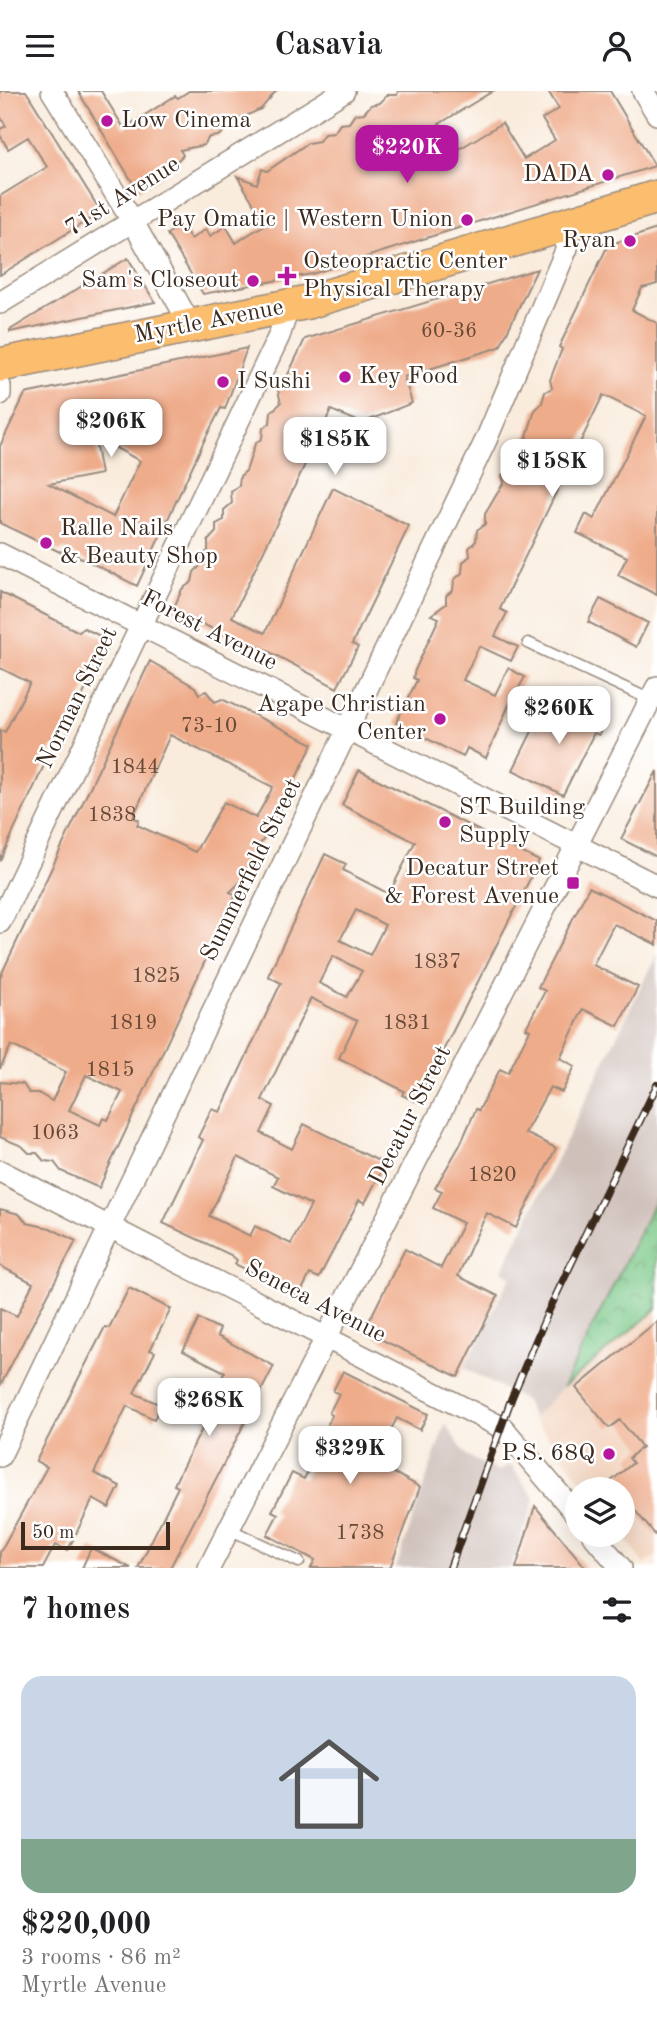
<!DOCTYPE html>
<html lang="en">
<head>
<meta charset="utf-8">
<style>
	body { margin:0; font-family:"Old Standard TT",serif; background:#f2f2f2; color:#202124; height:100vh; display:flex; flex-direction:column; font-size:26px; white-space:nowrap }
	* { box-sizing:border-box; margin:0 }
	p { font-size:23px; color:#757577 }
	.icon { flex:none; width:38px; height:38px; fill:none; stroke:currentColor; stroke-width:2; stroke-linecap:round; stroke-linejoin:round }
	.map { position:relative; height:1477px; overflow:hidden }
	.side { display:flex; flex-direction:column; background:#fff; flex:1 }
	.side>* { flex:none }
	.buttons { position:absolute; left:565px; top:1386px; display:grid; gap:14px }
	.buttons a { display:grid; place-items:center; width:70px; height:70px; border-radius:50%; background:#fff; box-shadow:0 7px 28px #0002; font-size:35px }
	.scale { position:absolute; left:21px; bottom:18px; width:149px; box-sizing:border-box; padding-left:7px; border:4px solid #3b2a1e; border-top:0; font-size:19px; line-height:24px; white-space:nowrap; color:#3b2a1e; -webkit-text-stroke:5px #fff; paint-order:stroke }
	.price { position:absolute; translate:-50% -60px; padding:0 16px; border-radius:14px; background:#fff; color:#222; font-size:23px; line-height:46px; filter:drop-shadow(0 2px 4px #0008) }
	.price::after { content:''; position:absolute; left:50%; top:42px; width:21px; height:16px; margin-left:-10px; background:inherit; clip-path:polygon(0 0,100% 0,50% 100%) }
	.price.current { background:#b5179e; color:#fff }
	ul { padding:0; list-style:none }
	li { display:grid; align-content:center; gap:14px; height:371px; padding:0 21px }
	li span { display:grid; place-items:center; height:217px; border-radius:21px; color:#555 }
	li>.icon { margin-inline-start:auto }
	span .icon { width:126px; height:126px; fill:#fffc; stroke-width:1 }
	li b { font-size:30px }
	h2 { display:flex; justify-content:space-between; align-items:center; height:84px; padding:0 21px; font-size:30px }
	header { display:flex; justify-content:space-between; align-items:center; height:91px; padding:0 21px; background:#fff; font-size:32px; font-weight:700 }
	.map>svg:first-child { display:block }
</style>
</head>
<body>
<header><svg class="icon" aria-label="menu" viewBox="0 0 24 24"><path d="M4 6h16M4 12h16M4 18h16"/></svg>Casavia<svg class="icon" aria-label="person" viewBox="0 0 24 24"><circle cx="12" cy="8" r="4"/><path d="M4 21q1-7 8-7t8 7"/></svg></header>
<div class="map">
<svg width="657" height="1477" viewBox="0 0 657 1477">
	<defs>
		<pattern id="park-crowns" width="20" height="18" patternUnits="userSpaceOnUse" patternTransform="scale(1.75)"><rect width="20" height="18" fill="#7ac888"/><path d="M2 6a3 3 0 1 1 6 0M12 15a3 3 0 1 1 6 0" fill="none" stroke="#65a36f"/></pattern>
	</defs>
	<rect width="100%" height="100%" fill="#fff"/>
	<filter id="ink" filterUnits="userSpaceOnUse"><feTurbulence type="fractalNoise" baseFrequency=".0143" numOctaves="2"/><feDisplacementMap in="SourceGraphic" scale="14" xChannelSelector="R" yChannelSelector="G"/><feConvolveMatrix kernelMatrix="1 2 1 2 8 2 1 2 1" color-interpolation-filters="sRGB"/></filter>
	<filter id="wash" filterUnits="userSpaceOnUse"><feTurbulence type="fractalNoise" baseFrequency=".00686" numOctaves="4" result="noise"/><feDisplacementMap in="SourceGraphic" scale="28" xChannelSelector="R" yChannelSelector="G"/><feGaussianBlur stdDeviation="1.57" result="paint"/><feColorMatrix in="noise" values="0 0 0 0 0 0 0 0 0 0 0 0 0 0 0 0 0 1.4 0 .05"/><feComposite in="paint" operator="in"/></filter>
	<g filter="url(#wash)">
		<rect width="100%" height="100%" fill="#f9ecdd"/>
		<!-- built -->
		<path fill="#f3d4be" d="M657 1218V1464L645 1473 623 1444V1398H588L533 1327 563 1296Z"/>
		<!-- railway -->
		<path fill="#cfc0ba" d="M657 863V1106L563 1296 533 1327 525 1310 464 1277 511 1185 502 1180Z
			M445 1333 467 1365 498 1380 511 1374 535 1408 511 1477H396Z"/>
		<!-- park -->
		<path fill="url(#park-crowns)" stroke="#5a7953" stroke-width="2" d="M657 1106V1218L563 1296Z"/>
		<g id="blocks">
			<!-- building -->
			<path fill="#efac8a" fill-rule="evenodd" d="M0 0H26L101 121 0 184V105L47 76 28 46 8 58 0 44V38L6 35 0 25Z
				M78 0H101L124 37 175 5 178 7 189 0H276L261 18 239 28 218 45 209 46 204 54 180 59 183 64 174 73 163 75 160 86 137 99Z
				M398 0H493L439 33 456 60 502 32 524 68 555 49 542 28 559 18 548 0H610L655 75 312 183 203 203 167 143 182 134 191 148 206 138 210 145 226 135 236 152 251 142 266 133 237 85 257 93 262 78 267 80 308 52 319 50 324 43 334 42 340 33 349 32 355 23 364 22 371 14 380 12 387 4H397Z
				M657 138V193L642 197 632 219 657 232V504L618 484 627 466 577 442 586 423 594 428 646 325 603 304 500 518 507 522 495 545 518 556 511 570 479 555 463 589 495 604 508 577 525 586 508 616 486 667 467 657 463 666 396 632 417 589 413 587 415 579 439 527 431 524 446 513V505L453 499 454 489 462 482 463 471 470 465 469 457 476 450 477 439 485 433V423L504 391 502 384 511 378 512 368 527 345 535 319 542 312 545 301 552 297 550 289 562 258 559 256 608 154Z
				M128 167 155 211 10 241V239Z
				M537 178 500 256 404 286 412 312 362 332 331 319 232 526 265 542 333 397 409 435 352 553 358 556 337 597 257 554 255 558 173 519 182 498 192 491 194 481 201 474V465L208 460V450L216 441V433L224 429V419L232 412 231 401 239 395 240 385 246 380 255 353 262 347 263 337 270 332 271 321 281 312 277 295 283 294 305 248Z
				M247 257 225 318 221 317 204 350 137 495 64 458 60 461 0 432V355L25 303ZM94 345 140 370 113 426 49 393 101 383Z
				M0 501 79 541 84 537 110 550 68 633 71 635 61 655 52 657 0 770V639L5 641 30 592 0 577Z
				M600 508 648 532 636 556 588 531Z
				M150 570 195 596 199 603 206 600 215 611 222 608 313 653 268 743 259 754 260 761 252 770 253 779 230 801 236 804 99 1097 61 1080 54 1071 44 1070 37 1062H29L22 1055 0 1046V991L23 993 29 1002H38L52 1010 66 981 11 954 0 978V886ZM170 644 273 696 256 727 224 711 195 761 137 734 139 729 133 726ZM86 984 122 1001 108 1029 103 1027 100 1034 69 1019Z
				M567 607 607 628 599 644 594 642 563 704 513 679 539 626 552 632Z
				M359 679 539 770 417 1011 402 1004 404 1000 339 967 357 930 311 907 262 1009 274 1015 261 1042 292 1058 304 1033 385 1073 365 1112 359 1109 319 1187 310 1183 299 1205 235 1173 237 1169 231 1164 163 1132 203 1049 198 1046 212 1018 220 1021 281 892 268 885 325 763 346 773 343 779 389 803 415 751 342 714ZM356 819 385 834 370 864 340 849ZM333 865 362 880 347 906 319 892ZM238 1066 278 1086 273 1095 311 1114 291 1153 255 1135 250 1145 209 1125Z
				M657 680V766L621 748Z
				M589 796 657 830V854L614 833 593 874 638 896 618 935 583 918 560 967 575 975 562 1001 550 996 525 1042 556 1057 516 1137 487 1122 472 1153 458 1185 498 1205 458 1286 364 1240 405 1158 441 1177 463 1132 433 1117 442 1100 435 1097 460 1054 476 1018 479 1019 500 978 508 982 530 939 526 937 545 900 538 896Z
				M0 1118 19 1123 27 1132 50 1137 76 1150 0 1295V1217L17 1225 33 1192 0 1175Z
				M129 1197 171 1218 150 1259 155 1261 134 1302 161 1314 154 1328 127 1315 94 1382 120 1395 109 1417 93 1408 68 1459 55 1454 43 1477H0V1461L47 1376 36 1370 105 1236 109 1237Z
				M199 1228 220 1238 217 1245 274 1275 170 1477H138L178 1396 174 1394 178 1385 225 1293 220 1290 225 1281 183 1260Z
				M657 1230V1446L623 1405V1398H618L611 1390 633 1372 629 1367 642 1356 620 1329 609 1337 576 1297Z
				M343 1280 428 1323 420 1339 397 1327 374 1371 420 1396 390 1477H311L315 1469 267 1444 278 1423 272 1420 292 1382 304 1388 325 1346 322 1345 332 1324 329 1322 339 1303 333 1300Z
				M535 1415 586 1477H516Z
				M91 1457 131 1477H82Z"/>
		</g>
	</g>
	<g filter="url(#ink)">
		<use href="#blocks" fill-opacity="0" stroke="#9a8b7e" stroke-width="2"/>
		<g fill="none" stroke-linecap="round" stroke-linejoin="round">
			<!-- lane casing -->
			<g stroke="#9a8b7e" stroke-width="13">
				<path id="lane" d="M528 552 651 609
					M229 1438 299 1471"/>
			</g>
			<!-- street casing -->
			<g stroke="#9a8b7e" stroke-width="24">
				<path id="street" d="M52 0 133 131 191 235
					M643 0 657 23
					M0 212 344 0
					M0 295V303
					M0 463 657 795
					M0 831 279 245 289 215
					M0 1080 503 1337 578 1425
					M0 1365 486 349 567 157 561 133
					M593 1444 621 1477
					M209 1477 657 596"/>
			</g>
			<!-- primary casing -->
			<g stroke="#9a8b7e" stroke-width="36">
				<path id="primary" d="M0 274 308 211 657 106"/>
			</g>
			<!-- lane -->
			<use href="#lane" stroke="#fff" stroke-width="10"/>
			<!-- street -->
			<use href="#street" stroke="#fff" stroke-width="21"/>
			<!-- primary -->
			<use href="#primary" stroke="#fbbd6e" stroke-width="33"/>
			<!-- rail casing -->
			<g stroke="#3b2a1e" stroke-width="8">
				<path id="rail" d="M450 1477 512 1306 548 1221 657 994"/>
			</g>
			<!-- rail -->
			<use href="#rail" stroke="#fff" stroke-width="5" stroke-dasharray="16" stroke-linecap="butt"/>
		</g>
	</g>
	<!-- markers -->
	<g fill="#b5179e" stroke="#fff" stroke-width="2.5">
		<circle cx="107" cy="30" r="7"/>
		<circle cx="608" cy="84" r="7"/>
		<circle cx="467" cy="129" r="7"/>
		<circle cx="630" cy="150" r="7"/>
		<path d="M283.5 174.5h7v7h7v7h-7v7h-7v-7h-7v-7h7z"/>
		<circle cx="253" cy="190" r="7"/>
		<circle cx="345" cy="286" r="7"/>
		<circle cx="223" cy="291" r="7"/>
		<circle cx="46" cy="452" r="7"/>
		<circle cx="440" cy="628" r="7"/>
		<circle cx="445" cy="731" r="7"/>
		<rect x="566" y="785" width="14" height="14" rx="3.5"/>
		<circle cx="609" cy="1363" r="7"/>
	</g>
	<g text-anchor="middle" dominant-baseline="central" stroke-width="5" stroke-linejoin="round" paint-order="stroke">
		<!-- number labels -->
		<g font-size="21" fill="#684a39">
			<text x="449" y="240">60-36</text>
			<text x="209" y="635">73-10</text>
			<text x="135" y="676">1844</text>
			<text x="112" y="724">1838</text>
			<text x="437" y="871">1837</text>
			<text x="156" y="885">1825</text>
			<text x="133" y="932">1819</text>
			<text x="407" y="932">1831</text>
			<text x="110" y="979">1815</text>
			<text x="55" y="1042">1063</text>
			<text x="492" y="1084">1820</text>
			<text x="360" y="1442">1738</text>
		</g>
		<!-- poi labels -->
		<g font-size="24" fill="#3b2a1e" stroke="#fff" text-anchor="end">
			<text x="121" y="30" text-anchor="start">Low Cinema</text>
			<text x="594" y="84">DADA</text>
			<text x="453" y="129">Pay Omatic | Western Union</text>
			<text x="616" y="150">Ryan</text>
			<text x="303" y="171" text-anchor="start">Osteopractic Center<tspan x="303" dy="28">Physical Therapy</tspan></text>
			<text x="239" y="190">Sam's Closeout</text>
			<text x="359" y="286" text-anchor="start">Key Food</text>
			<text x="237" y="291" text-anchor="start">I Sushi</text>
			<text x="60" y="438" text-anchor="start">Ralle Nails<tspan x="60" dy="28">&amp; Beauty Shop</tspan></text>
			<text x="426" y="614">Agape Christian<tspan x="426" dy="28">Center</tspan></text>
			<text x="459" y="717" text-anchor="start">ST Building<tspan x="459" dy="28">Supply</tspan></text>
			<text x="559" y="778">Decatur Street<tspan x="559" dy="28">&amp; Forest Avenue</tspan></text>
			<text x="595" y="1363">P.S. 68Q</text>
		</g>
		<!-- street labels -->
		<g font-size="24" fill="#3b2a1e" stroke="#fff">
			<text transform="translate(123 106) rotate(-32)">71st Avenue</text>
			<text transform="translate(209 231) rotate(-11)">Myrtle Avenue</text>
			<text transform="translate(209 540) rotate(27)">Forest Avenue</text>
			<text transform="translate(78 607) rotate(-64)">Norman Street</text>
			<text transform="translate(252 779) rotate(-64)">Summerfield Street</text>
			<text transform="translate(411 1025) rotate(-63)">Decatur Street</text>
			<text transform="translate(315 1211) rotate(27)">Seneca Avenue</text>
		</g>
	</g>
</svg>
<div class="buttons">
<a><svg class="icon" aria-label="layers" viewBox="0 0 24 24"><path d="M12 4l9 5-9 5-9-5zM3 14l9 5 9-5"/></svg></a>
</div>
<div class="scale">50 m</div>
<b class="price current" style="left:407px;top:94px">$220K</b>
<b class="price" style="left:111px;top:368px">$206K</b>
<b class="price" style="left:335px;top:386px">$185K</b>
<b class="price" style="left:552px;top:408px">$158K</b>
<b class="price" style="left:559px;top:655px">$260K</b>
<b class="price" style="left:209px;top:1347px">$268K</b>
<b class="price" style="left:350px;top:1395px">$329K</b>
</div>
<section class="side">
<h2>7 homes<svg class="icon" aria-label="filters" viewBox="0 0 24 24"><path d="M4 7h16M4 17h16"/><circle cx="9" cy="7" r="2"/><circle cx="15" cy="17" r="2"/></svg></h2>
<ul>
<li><span style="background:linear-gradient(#c9d6e8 75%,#7fa58c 0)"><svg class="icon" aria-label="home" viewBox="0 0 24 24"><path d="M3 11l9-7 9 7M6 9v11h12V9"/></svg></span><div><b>$220,000</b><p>3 rooms · 86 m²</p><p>Myrtle Avenue</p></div></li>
</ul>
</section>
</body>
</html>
